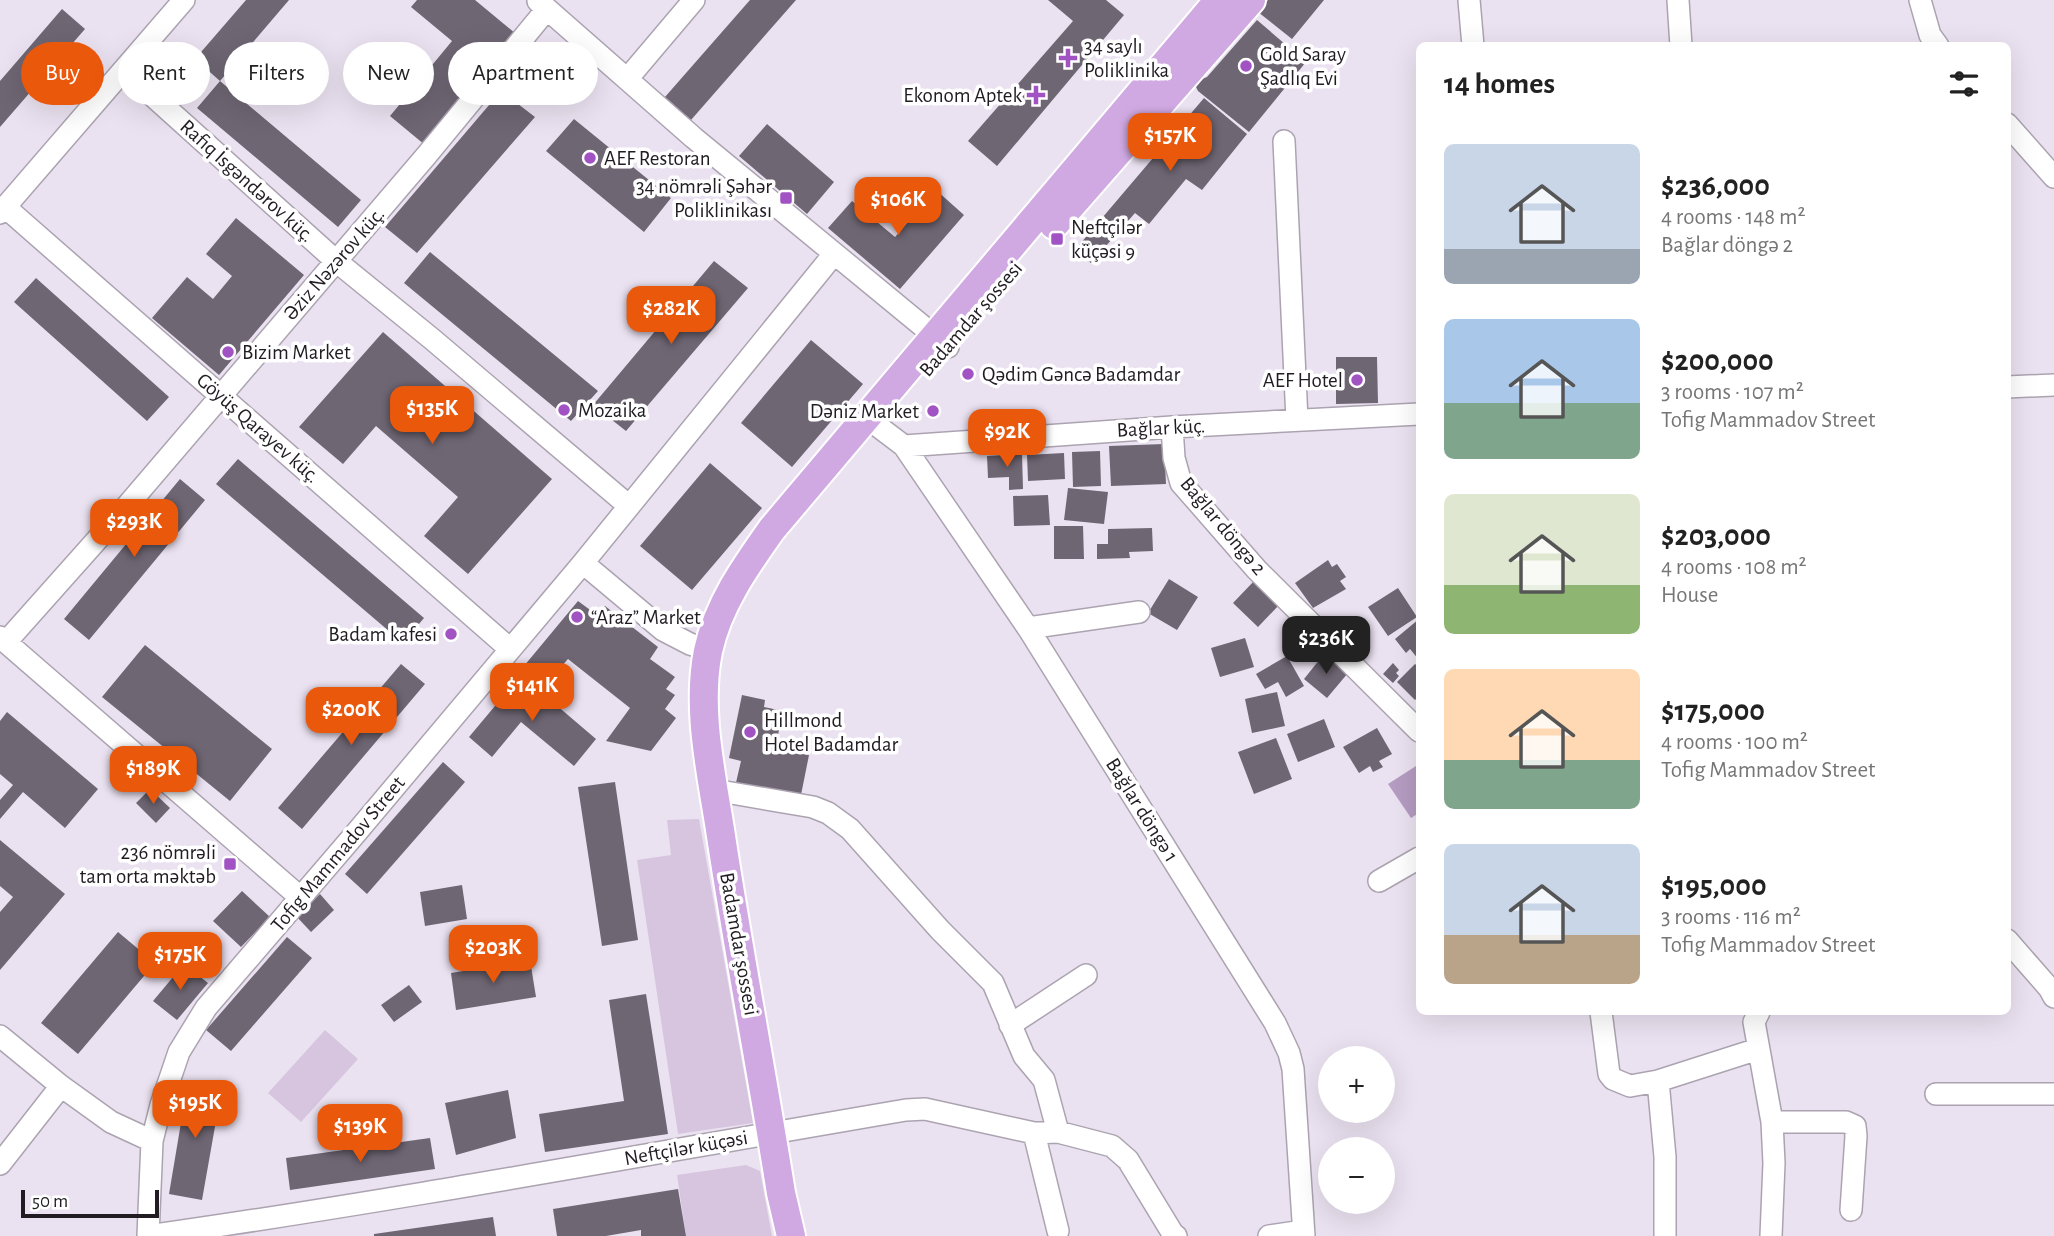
<!DOCTYPE html>
<html lang="en">
<head>
<meta charset="utf-8">
<style>
	body { margin:0; font-family:"Alegreya Sans",sans-serif; background:#f6f6f6; color:#222; height:100vh; display:flex; flex-direction:column; font-size:26px; white-space:nowrap }
	* { box-sizing:border-box; margin:0 }
	p { font-size:23px; color:#767676 }
	.icon { flex:none; width:38px; height:38px; fill:none; stroke:currentColor; stroke-width:2; stroke-linecap:round; stroke-linejoin:round }
	.map { position:relative; flex:1; overflow:hidden }
	.details { position:absolute; left:1416px; top:42px; width:595px; height:973px; display:flex; flex-direction:column; background:#fff; border-radius:10px; box-shadow:0 7px 28px #0002 }
	.details>* { flex:none }
	.top-card { position:absolute; left:21px; top:42px; width:665px; height:63px; display:flex; gap:14px }
	.tools { position:absolute; left:1318px; top:1046px; display:grid; gap:14px }
	.tools a { display:grid; place-items:center; width:77px; height:77px; border-radius:50%; background:#fff; box-shadow:0 7px 28px #0002; font-size:35px }
	.scale { position:absolute; left:21px; bottom:18px; width:138px; box-sizing:border-box; padding-left:7px; border:4px solid #201c22; border-top:0; font-size:19px; line-height:24px; white-space:nowrap; color:#201c22; -webkit-text-stroke:5px #fff; paint-order:stroke }
	.price { position:absolute; translate:-50% -60px; padding:0 16px; border-radius:14px; background:#ea580c; color:#fff; font-size:23px; line-height:46px; filter:drop-shadow(0 2px 4px #0008) }
	.price::after { content:''; position:absolute; left:50%; top:42px; width:21px; height:16px; margin-left:-10px; background:inherit; clip-path:polygon(0 0,100% 0,50% 100%) }
	.price.selected { background:#222; color:#fff }
	ul { padding:0; list-style:none }
	li { display:flex; align-items:center; gap:21px; height:175px; padding:0 28px }
	li span { display:grid; place-items:center; flex:none; width:196px; height:140px; border-radius:10px; color:#555 }
	li>.icon { margin-inline-start:auto }
	span .icon { width:84px; height:84px; fill:#fffc; stroke-width:1 }
	li b { font-size:30px }
	h2 { display:flex; justify-content:space-between; align-items:center; height:84px; padding:0 28px; font-size:30px }
	.pill { padding:0 24px; border-radius:32px; background:#fff; box-shadow:0 7px 28px #0002; font-size:24px; line-height:63px }
	.pill.selected { background:#ea580c; color:#fff }
	.map>svg:first-child { display:block }
</style>
</head>
<body>
<div class="map">
<svg width="2054" height="1236" viewBox="0 0 2054 1236">
	<rect width="100%" height="100%" fill="#ebe2f1"/>
	<!-- green -->
	<path fill="#d7c5e0" d="M699 819 753 1123 678 1134 637 860 671 855 667 820Z
		M325 1030 358 1059 301 1122 268 1093Z
		M746 1165 760 1171 772 1236H686L677 1175Z"/>
	<!-- water -->
	<path fill="#b59cc2" d="M1416 766 1419 771V813L1411 818 1388 784Z"/>
	<!-- building -->
	<path fill="#6e6673" d="M246 0H289L220 81 195 59Z
		M417 0H475L516 34 425 145 390 116 452 41 411 7Z
		M750 0H796L691 120 665 97Z
		M1048 0H1106L1124 15 997 166 968 141 1073 21Z
		M1268 0H1324L1292 39 1258 12Z
		M62 9 85 29 0 127V81Z
		M1257 20 1306 62 1249 132 1198 91 1196 87 1199 80 1207 77Z
		M220 81 361 200 338 227 197 108Z
		M501 91 535 117 417 253 385 227Z
		M1204 98 1247 134 1202 190 1186 179 1149 224 1135 213 1091 263 1074 251Z
		M574 119 671 198 644 232 546 151Z
		M767 124 834 182 807 214 739 156Z
		M936 190 964 215 900 289 828 228 852 201 895 237Z
		M236 218 304 275 219 375 152 318 187 277 213 299 232 276 206 254Z
		M430 252 598 391 571 421 404 283Z
		M714 261 748 288 626 431 593 405Z
		M36 278 169 397 147 421 14 302Z
		M383 332 552 479 468 574 424 536 458 497 376 426 343 464 299 427Z
		M811 340 863 384 792 467 741 423Z
		M1336 357H1377L1378 403 1336 404Z
		M1164 444 1166 484 1111 486 1109 446Z
		M1100 451 1101 486 1073 487 1072 452Z
		M1064 453 1065 479 1028 481 1027 455Z
		M1022 454 1023 489 1009 490V477L988 478 987 456Z
		M238 459 424 618 403 643 216 484Z
		M710 463 762 508 692 590 640 546Z
		M180 479 205 500 89 640 64 619Z
		M1068 488 1108 492 1104 524 1064 520Z
		M1048 495 1050 525 1014 526 1013 496Z
		M1054 526H1083L1084 559H1054Z
		M1152 528 1153 551 1129 552 1130 558 1097 559V544H1108V529Z
		M1328 560 1332 567 1337 564 1346 577 1340 581 1346 589 1313 608 1295 583Z
		M1169 579 1198 597 1177 630 1148 613Z
		M1254 581 1279 605 1258 627 1233 603Z
		M1398 588 1417 617 1388 636 1368 607Z
		M578 601 597 615 605 606 658 647 650 659 675 677 666 689 675 695 665 709 676 718 651 751 606 741 630 708 568 659 546 684 524 666Z
		M1419 619V660L1410 649 1406 653 1395 639Z
		M1245 638 1254 667 1220 677 1211 648Z
		M145 645 272 749 230 801 102 697Z
		M1324 654 1348 673 1327 698 1304 679Z
		M1287 656 1304 686 1286 697 1278 682 1265 689 1256 674Z
		M1393 663 1399 670 1396 673 1399 676 1393 683 1383 674Z
		M401 664 425 684 302 829 278 808Z
		M1415 664 1419 667V696L1415 700 1397 682Z
		M521 675 596 739 574 766 521 722 492 757 469 737Z
		M1277 692 1285 726 1252 733 1245 699Z
		M742 695 765 700 764 707 783 711 775 749 809 755 800 800 735 787 741 761 729 758Z
		M7 712 98 789 65 828 23 792 0 819V800L13 785 0 774V721Z
		M1324 719 1335 747 1298 762 1287 734Z
		M1377 728 1392 754 1379 761 1383 767 1373 772 1370 766 1359 773 1343 747Z
		M1276 738 1292 779 1254 794 1238 752Z
		M443 762 465 782 367 894 345 874Z
		M615 782 638 940 602 946 578 787Z
		M150 789 170 808 156 823 136 803Z
		M0 840 65 894 0 970V912L13 897 0 886Z
		M462 885 467 919 425 926 420 892Z
		M242 891 270 917 241 947 213 921Z
		M320 894 334 910 311 932 296 916Z
		M118 932 155 963 78 1054 41 1023Z
		M287 937 312 958 231 1051 206 1030Z
		M530 960 536 997 456 1010 451 973Z
		M184 964 208 983 177 1020 153 1001Z
		M409 985 422 1002 394 1022 381 1005Z
		M646 994 668 1134 545 1152 539 1114 624 1101 609 1000Z
		M188 1081 222 1087 202 1200 169 1194Z
		M508 1090 516 1138 456 1155 445 1103Z
		M430 1138 435 1169 290 1190 286 1158Z
		M678 1189 686 1236H641V1230L606 1236H557L553 1209Z
		M493 1217 496 1236H374V1234Z"/>
	<g fill="none" stroke-linecap="round" stroke-linejoin="round">
		<!-- minor casing -->
		<g stroke="#aca3b1" stroke-width="24">
			<path id="minor" d="M1469 0 1473 46
				M1678 0 1681 46
				M1920 0 1930 35 1938 46
				M538 1 694 138 948 347
				M124 70 336 261 432 339 629 506
				M628 78 694 0
				M2007 124 2054 177
				M1284 141 1297 420
				M5 207 510 649
				M0 213 184 0
				M834 254 583 563 356 833 206 1008 179 1052 161 1105 152 1141 148 1236C401 1200 653 1153 906 1110L925 1109 1034 1133 1058 1132 1112 1146 1128 1160 1173 1234 1176 1236
				M2007 387 2054 385
				M867 418 904 446 1028 628 1275 1023 1289 1053 1293 1069 1304 1236
				M1172 427 1174 458 1181 483 1257 570 1419 731
				M904 446 1172 427 1419 414
				M583 563 663 630 690 644 709 650
				M1028 628 1139 612
				M0 637 301 898
				M6 642 120 514 426 156 547 9
				M714 790 813 807 828 813 850 829 940 930 993 983 1024 1056 1044 1080 1058 1132
				M1379 881 1419 858
				M2007 940 2049 988 2054 997
				M1601 1012 1609 1074 1613 1079 1630 1086 1658 1081 1758 1049
				M1759 1012 1754 1022 1772 1122 1774 1163 1771 1236
				M1010 1025 1086 975
				M0 1036 61 1086 111 1122 152 1141
				M1658 1081 1665 1157V1236
				M1936 1094H2054
				M1772 1122H1846L1855 1126 1856 1136 1851 1210
				M1034 1133 1058 1231
				M0 1164 61 1086
				M1269 1236 1303 1231"/>
		</g>
		<!-- major casing -->
		<g stroke="#fff" stroke-width="32">
			<path id="major" d="M1054 225 1251 0
				M791 1236 781 1193C762 1073 739 955 721 836 712 776 696 711 708 651 718 605 745 567 772 529L1219 0"/>
		</g>
		<!-- minor -->
		<use href="#minor" stroke="#fff" stroke-width="21"/>
		<!-- major -->
		<use href="#major" stroke="#d0a9e2" stroke-width="28"/>
	</g>
	<!-- markers -->
	<g fill="#a153c4" stroke="#fff" stroke-width="2.5">
		<path d="M1064.5 47.5h7v7h7v7h-7v7h-7v-7h-7v-7h7z"/>
		<circle cx="1246" cy="66" r="7"/>
		<path d="M1032.5 84.5h7v7h7v7h-7v7h-7v-7h-7v-7h7z"/>
		<circle cx="590" cy="158" r="7"/>
		<rect x="779" y="191" width="14" height="14" rx="3.5"/>
		<rect x="1050" y="232" width="14" height="14" rx="3.5"/>
		<circle cx="228" cy="352" r="7"/>
		<circle cx="968" cy="374" r="7"/>
		<circle cx="1357" cy="380" r="7"/>
		<circle cx="564" cy="410" r="7"/>
		<circle cx="933" cy="411" r="7"/>
		<circle cx="577" cy="617" r="7"/>
		<circle cx="451" cy="634" r="7"/>
		<circle cx="750" cy="732" r="7"/>
		<rect x="223" y="857" width="14" height="14" rx="3.5"/>
	</g>
	<g text-anchor="middle" dominant-baseline="central" stroke-width="7" stroke-linejoin="round" paint-order="stroke">
		<!-- poi labels -->
		<g font-size="21" fill="#201c22" stroke="#fff" text-anchor="start">
			<text x="1084" y="46">34 saylı<tspan x="1084" dy="24">Poliklinika</tspan></text>
			<text x="1260" y="54">Gold Saray<tspan x="1260" dy="24">Şadlıq Evi</tspan></text>
			<text x="1022" y="95" text-anchor="end">Ekonom Aptek</text>
			<text x="604" y="158">AEF Restoran</text>
			<text x="772" y="186" text-anchor="end">34 nömrəli Şəhər<tspan x="772" dy="24">Poliklinikası</tspan></text>
			<text x="1071" y="227">Neftçilər<tspan x="1071" dy="24">küçəsi 9</tspan></text>
			<text x="242" y="352">Bizim Market</text>
			<text x="982" y="374">Qədim Gəncə Badamdar</text>
			<text x="1343" y="380" text-anchor="end">AEF Hotel</text>
			<text x="578" y="410">Mozaika</text>
			<text x="919" y="411" text-anchor="end">Dəniz Market</text>
			<text x="591" y="617">“Araz” Market</text>
			<text x="437" y="634" text-anchor="end">Badam kafesi</text>
			<text x="764" y="720">Hillmond<tspan x="764" dy="24">Hotel Badamdar</tspan></text>
			<text x="216" y="852" text-anchor="end">236 nömrəli<tspan x="216" dy="24">tam orta məktəb</tspan></text>
		</g>
		<!-- street labels -->
		<g font-size="21" fill="#201c22" stroke="#fff">
			<text transform="translate(247 181) rotate(42)">Rafiq İsgəndərov küç.</text>
			<text transform="translate(334 264) rotate(-49)">Əziz Nəzərov küç.</text>
			<text transform="translate(971 319) rotate(-49)">Badamdar şossesi</text>
			<text transform="translate(258 428) rotate(41)">Göyüş Qarayev küç.</text>
			<text transform="translate(1161 428) rotate(-3)">Bağlar küç.</text>
			<text transform="translate(1223 526) rotate(50)">Bağlar döngə 2</text>
			<text transform="translate(1142 810) rotate(58)">Bağlar döngə 1</text>
			<text transform="translate(338 854) rotate(-50)">Tofig Mammadov Street</text>
			<text transform="translate(739 944) rotate(80)">Badamdar şossesi</text>
			<text transform="translate(686 1148) rotate(-10)">Neftçilər küçəsi</text>
		</g>
	</g>
</svg>
<div class="tools">
<a>+</a>
<a>−</a>
</div>
<div class="scale">50 m</div>
<b class="price" style="left:1170px;top:173px">$157K</b>
<b class="price" style="left:898px;top:237px">$106K</b>
<b class="price" style="left:671px;top:346px">$282K</b>
<b class="price" style="left:432px;top:446px">$135K</b>
<b class="price" style="left:1007px;top:469px">$92K</b>
<b class="price" style="left:134px;top:559px">$293K</b>
<b class="price selected" style="left:1326px;top:676px">$236K</b>
<b class="price" style="left:532px;top:723px">$141K</b>
<b class="price" style="left:351px;top:747px">$200K</b>
<b class="price" style="left:153px;top:806px">$189K</b>
<b class="price" style="left:493px;top:985px">$203K</b>
<b class="price" style="left:180px;top:992px">$175K</b>
<b class="price" style="left:195px;top:1140px">$195K</b>
<b class="price" style="left:360px;top:1164px">$139K</b>
<div class="top-card">
<a class="pill selected">Buy</a>
<a class="pill">Rent</a>
<a class="pill">Filters</a>
<a class="pill">New</a>
<a class="pill">Apartment</a>
</div>
<section class="details">
<h2>14 homes<svg class="icon" aria-label="filters" viewBox="0 0 24 24"><path d="M4 7h16M4 17h16"/><circle cx="9" cy="7" r="2"/><circle cx="15" cy="17" r="2"/></svg></h2>
<ul>
<li><span style="background:linear-gradient(#c9d6e8 75%,#9aa5b1 0)"><svg class="icon" aria-label="home" viewBox="0 0 24 24"><path d="M3 11l9-7 9 7M6 9v11h12V9"/></svg></span><div><b>$236,000</b><p>4 rooms · 148 m²</p><p>Bağlar döngə 2</p></div></li>
<li><span style="background:linear-gradient(#a9c7e8 60%,#7fa58c 0)"><svg class="icon" aria-label="home" viewBox="0 0 24 24"><path d="M3 11l9-7 9 7M6 9v11h12V9"/></svg></span><div><b>$200,000</b><p>3 rooms · 107 m²</p><p>Tofig Mammadov Street</p></div></li>
<li><span style="background:linear-gradient(#dfe7d0 65%,#8fb573 0)"><svg class="icon" aria-label="home" viewBox="0 0 24 24"><path d="M3 11l9-7 9 7M6 9v11h12V9"/></svg></span><div><b>$203,000</b><p>4 rooms · 108 m²</p><p>House</p></div></li>
<li><span style="background:linear-gradient(#ffd9b3 65%,#7fa58c 0)"><svg class="icon" aria-label="home" viewBox="0 0 24 24"><path d="M3 11l9-7 9 7M6 9v11h12V9"/></svg></span><div><b>$175,000</b><p>4 rooms · 100 m²</p><p>Tofig Mammadov Street</p></div></li>
<li><span style="background:linear-gradient(#c9d6e8 65%,#b9a48a 0)"><svg class="icon" aria-label="home" viewBox="0 0 24 24"><path d="M3 11l9-7 9 7M6 9v11h12V9"/></svg></span><div><b>$195,000</b><p>3 rooms · 116 m²</p><p>Tofig Mammadov Street</p></div></li>
</ul>
</section>
</div>
</body>
</html>
